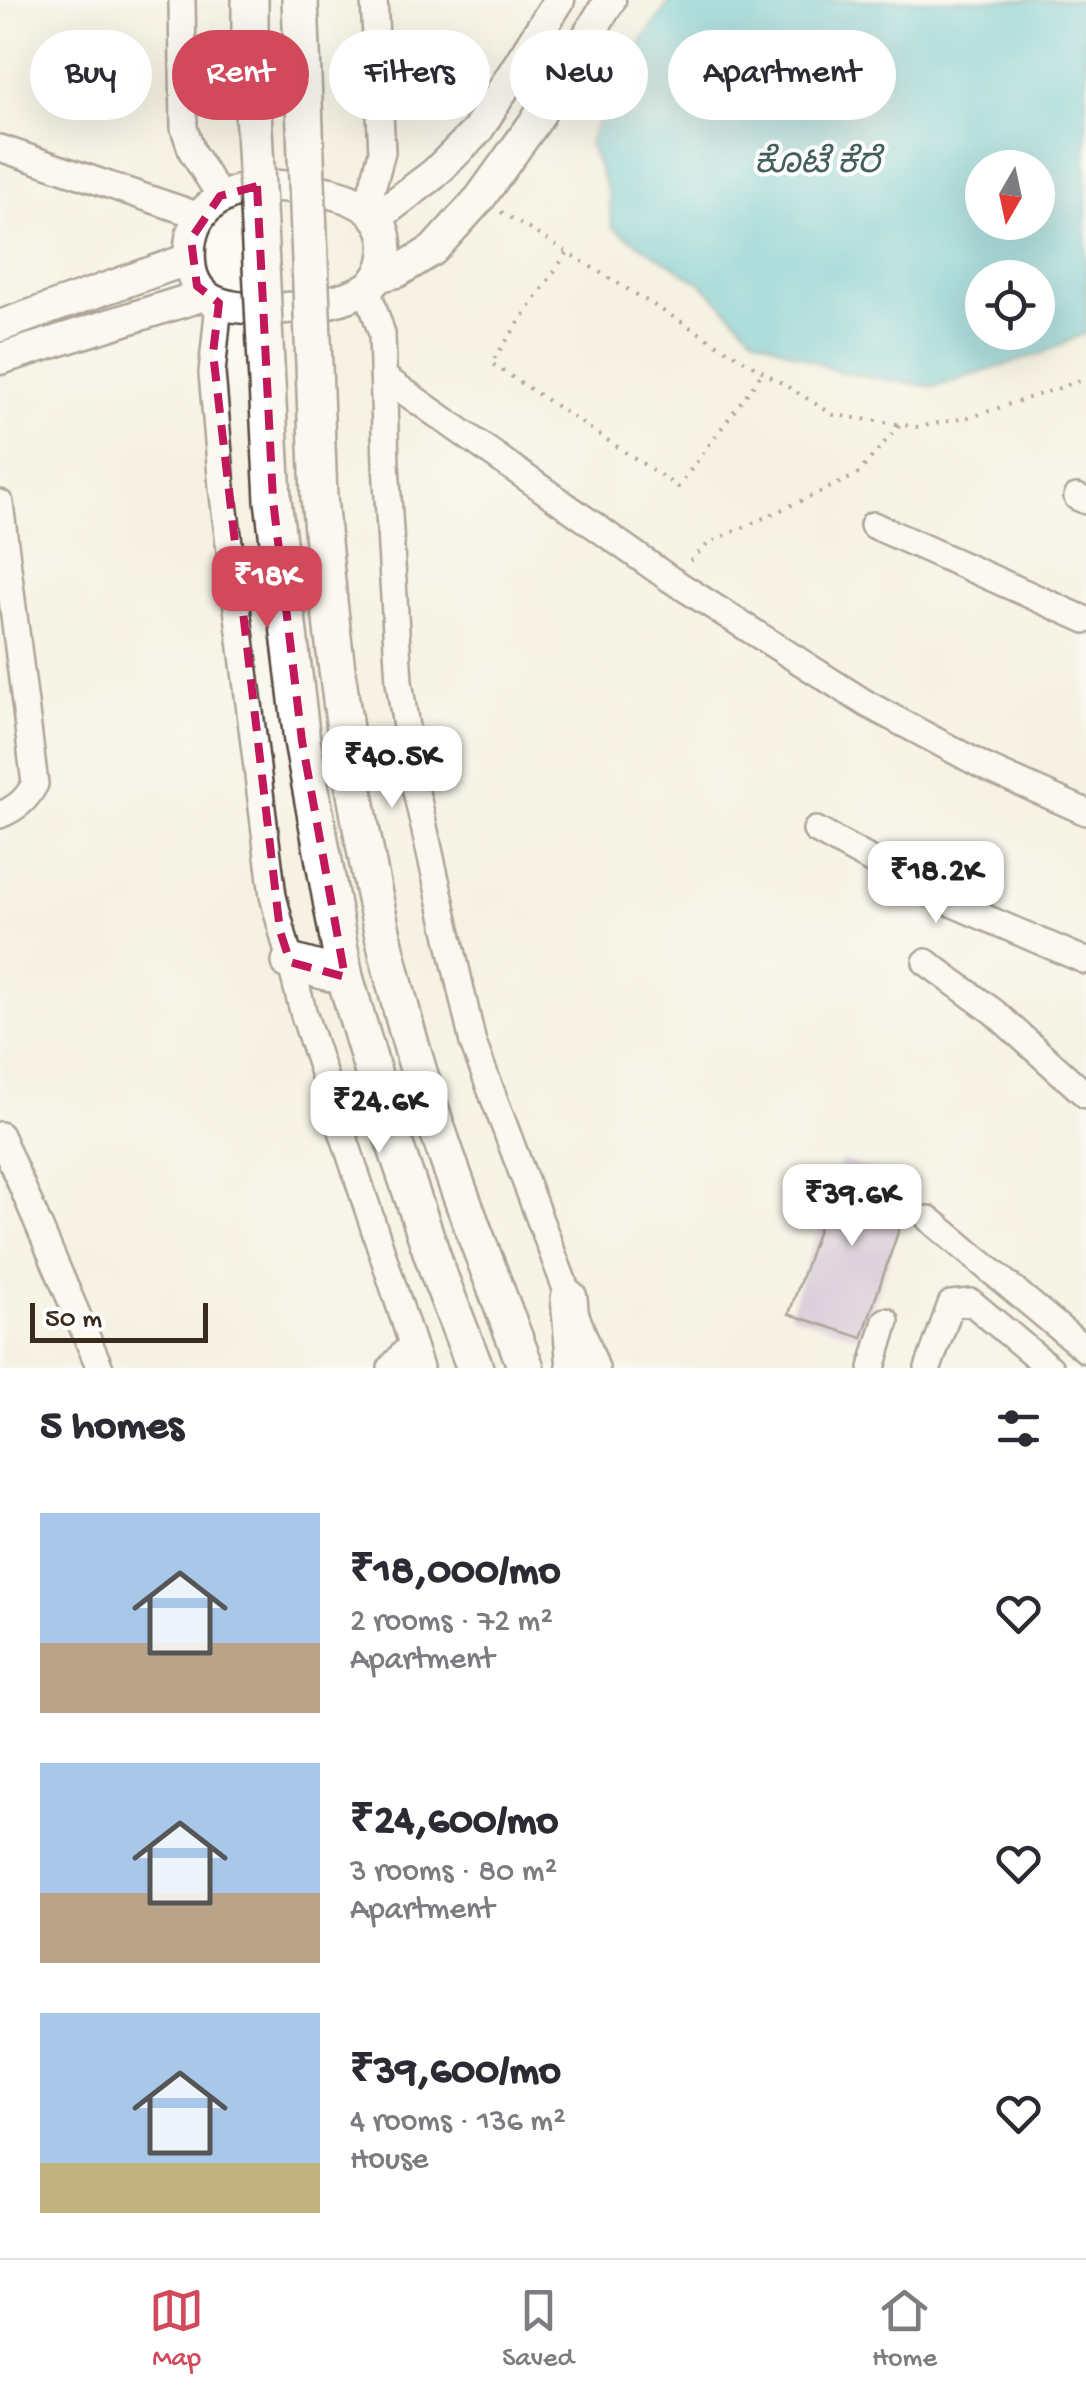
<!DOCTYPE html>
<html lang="en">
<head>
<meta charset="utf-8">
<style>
	body { margin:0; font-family:"Gochi Hand","Noto Sans Kannada",sans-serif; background:#f7f7f7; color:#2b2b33; height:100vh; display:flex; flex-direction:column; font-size:38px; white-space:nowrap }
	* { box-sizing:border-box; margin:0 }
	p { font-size:32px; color:#7c7c81 }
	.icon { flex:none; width:55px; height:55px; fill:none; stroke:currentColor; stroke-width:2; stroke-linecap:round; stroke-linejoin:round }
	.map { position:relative; height:1368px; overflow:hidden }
	.panel { display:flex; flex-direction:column; background:#fff; flex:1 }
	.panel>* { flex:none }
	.banner { position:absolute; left:30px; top:30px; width:1028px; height:90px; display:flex; gap:20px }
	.needle { width:65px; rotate:189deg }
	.buttons { position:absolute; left:965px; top:150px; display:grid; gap:20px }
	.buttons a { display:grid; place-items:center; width:90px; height:90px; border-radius:50%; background:#fff; box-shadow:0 10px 40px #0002; font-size:50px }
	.scale { position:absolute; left:30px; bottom:25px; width:178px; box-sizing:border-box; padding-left:10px; border:5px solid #3b2a1e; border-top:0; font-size:28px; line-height:35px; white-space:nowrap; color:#3b2a1e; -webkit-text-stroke:8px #fff; paint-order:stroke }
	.price { position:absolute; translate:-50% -85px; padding:0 22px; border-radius:20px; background:#fff; color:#222; font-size:32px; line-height:65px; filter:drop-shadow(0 2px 5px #0008) }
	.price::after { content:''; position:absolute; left:50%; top:60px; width:30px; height:22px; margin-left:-15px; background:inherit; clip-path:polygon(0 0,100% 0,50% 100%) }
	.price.active { background:#d1495b; color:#fff }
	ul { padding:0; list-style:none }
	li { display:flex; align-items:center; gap:30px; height:250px; padding:0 40px }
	li span { display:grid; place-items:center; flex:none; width:280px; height:200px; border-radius:0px; color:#555 }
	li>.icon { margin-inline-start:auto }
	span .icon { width:120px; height:120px; fill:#fffc; stroke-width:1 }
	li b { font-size:42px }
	h2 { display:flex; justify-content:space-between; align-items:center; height:120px; padding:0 40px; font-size:42px }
	.chip { padding:0 35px; border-radius:45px; background:#fff; box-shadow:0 10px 40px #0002; font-size:35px; line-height:90px }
	.chip.active { background:#d1495b; color:#fff }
	.tab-bar { display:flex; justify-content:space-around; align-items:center; height:140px; border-top:2px solid #e1e1e2; background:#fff; font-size:28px; color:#7c7c81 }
	.tab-bar a { display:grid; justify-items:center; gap:5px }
	.tab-bar .active { color:#d1495b }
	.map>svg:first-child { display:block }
</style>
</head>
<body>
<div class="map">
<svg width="1086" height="1368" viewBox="0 0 1086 1368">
	<rect width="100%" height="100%" fill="#fff"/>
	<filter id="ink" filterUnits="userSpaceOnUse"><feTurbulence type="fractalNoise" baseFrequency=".01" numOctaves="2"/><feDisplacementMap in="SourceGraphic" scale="20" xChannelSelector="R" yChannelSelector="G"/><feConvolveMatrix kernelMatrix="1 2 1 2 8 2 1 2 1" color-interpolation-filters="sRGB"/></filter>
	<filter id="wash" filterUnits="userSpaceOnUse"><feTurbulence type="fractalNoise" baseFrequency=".0048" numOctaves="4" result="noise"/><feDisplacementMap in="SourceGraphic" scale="40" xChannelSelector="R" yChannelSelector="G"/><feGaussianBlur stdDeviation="2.25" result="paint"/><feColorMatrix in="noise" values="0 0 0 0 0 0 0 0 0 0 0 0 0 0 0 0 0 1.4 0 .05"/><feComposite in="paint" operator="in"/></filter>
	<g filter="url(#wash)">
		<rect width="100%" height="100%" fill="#f5f2e3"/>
		<!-- water -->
		<path fill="#58c4d2" stroke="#4a7778" stroke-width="2.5" fill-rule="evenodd" d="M671 0H1086V333L1040 354 935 387 838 372 754 336 703 285 612 227 609 195 589 143 615 79ZM982 168H1038V222H982ZM982 278H1038V332H982Z"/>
		<g id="blocks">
			<!-- building -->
			<path fill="#bba1cf" d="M842 1160 914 1185 862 1338 789 1314Z"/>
		</g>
	</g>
	<g filter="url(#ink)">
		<use href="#blocks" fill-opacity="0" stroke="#57483c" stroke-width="2.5"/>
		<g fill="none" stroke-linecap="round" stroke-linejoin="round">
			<!-- minor casing -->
			<g stroke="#57483c" stroke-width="30">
				<path id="minor" d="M182 0 184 128 192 152 220 196
					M0 148 200 216
					M367 207 382 152 374 0
					M367 288 382 334 386 464 399 681 415 787 473 1043 596 1368
					M219 303 212 373 222 487 273 896 304 1015 420 1368
					M385 378 670 579 867 704 985 767 1086 812
					M1077 497 1086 501
					M0 503 35 784C26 800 17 808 0 815
					M873 525 1086 620
					M816 830 944 900 1086 961
					M926 962 994 1012 1086 1095
					M0 1135 100 1368
					M929 1219 1086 1350
					M391 1368 410 1346
					M872 1368 886 1321
					M928 1368 951 1304 971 1302 1050 1368"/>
			</g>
			<!-- major casing -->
			<g stroke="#57483c" stroke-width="35">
				<path id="major" d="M264 185C306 188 387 190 386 248 385 263 381 278 368 287 337 308 253 315 219 303 201 297 191 280 190 262 186 210 220 192 264 185Z
					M377 217 434 174 477 131 559 0
					M379 276 397 272 433 250 480 198 534 123 610 0
					M0 326 189 259
					M0 359 204 295"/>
			</g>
			<!-- highway casing -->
			<g stroke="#57483c" stroke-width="40">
				<path id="highway" d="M250 0V51
					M300 0 302 50
					M319 497C334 672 357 845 403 1016 435 1136 482 1252 526 1368
					M273 500 302 741 345 977 389 1127 439 1275 475 1368
					M290 962 345 977
					M569 1298 575 1368"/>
			</g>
			<!-- path -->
			<path stroke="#57483c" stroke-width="4" stroke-dasharray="2.5 8" stroke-linecap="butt" d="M501 212 834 415 918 427 974 416 1086 379
				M567 253 491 363 678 487 763 372
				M690 561 709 543 857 475 900 424"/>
			<!-- minor -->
			<use href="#minor" stroke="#fff" stroke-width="25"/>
			<!-- major -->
			<use href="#major" stroke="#fff" stroke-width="30"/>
			<!-- highway -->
			<use href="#highway" stroke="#fff" stroke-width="35"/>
			<!-- highway-bridge casing -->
			<g stroke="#57483c" stroke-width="40" stroke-linecap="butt">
				<path id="highway-bridge" d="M302 50 319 497
					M250 51 273 500"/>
			</g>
			<!-- highway-bridge -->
			<use href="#highway-bridge" stroke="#fff" stroke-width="35"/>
		</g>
	</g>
	<!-- marked area -->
	<path d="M0 0H1086V1368H0ZM257 186 273 500 302 741 345 977 290 962 280 931 213 353 219 303 197 286 191 239 220 196Z" fill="#f5f2e3" fill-opacity=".55" fill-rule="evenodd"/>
	<path fill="none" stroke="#c2185b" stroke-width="8" stroke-dasharray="20 12" stroke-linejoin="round" d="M257 186 273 500 302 741 345 977 290 962 280 931 213 353 219 303 197 286 191 239 220 196Z"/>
	<g text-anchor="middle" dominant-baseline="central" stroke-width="8" stroke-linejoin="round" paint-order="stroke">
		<!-- water labels -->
		<g font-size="35" font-style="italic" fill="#45605d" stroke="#fff">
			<text x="817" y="165">ಕೊಟೆ ಕೆರೆ</text>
		</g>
	</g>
</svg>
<div class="buttons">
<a><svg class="needle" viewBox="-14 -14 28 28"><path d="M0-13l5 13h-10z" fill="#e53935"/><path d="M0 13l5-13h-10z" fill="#7c7c81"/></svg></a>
<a><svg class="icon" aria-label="locate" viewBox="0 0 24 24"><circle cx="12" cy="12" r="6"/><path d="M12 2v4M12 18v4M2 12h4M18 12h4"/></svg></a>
</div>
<div class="scale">50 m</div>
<b class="price active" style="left:267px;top:631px">₹18K</b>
<b class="price" style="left:392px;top:811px">₹40.5K</b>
<b class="price" style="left:936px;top:926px">₹18.2K</b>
<b class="price" style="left:379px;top:1156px">₹24.6K</b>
<b class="price" style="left:852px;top:1249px">₹39.6K</b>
<div class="banner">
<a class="chip">Buy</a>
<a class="chip active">Rent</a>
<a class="chip">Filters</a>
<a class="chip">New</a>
<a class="chip">Apartment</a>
</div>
</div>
<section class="panel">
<h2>5 homes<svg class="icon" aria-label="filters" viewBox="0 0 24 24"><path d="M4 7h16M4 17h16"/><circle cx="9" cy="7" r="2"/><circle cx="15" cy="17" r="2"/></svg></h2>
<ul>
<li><span style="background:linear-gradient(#a9c7e8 65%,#b9a48a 0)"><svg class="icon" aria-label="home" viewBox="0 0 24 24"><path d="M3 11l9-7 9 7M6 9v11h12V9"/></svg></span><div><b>₹18,000/mo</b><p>2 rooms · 72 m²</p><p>Apartment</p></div><svg class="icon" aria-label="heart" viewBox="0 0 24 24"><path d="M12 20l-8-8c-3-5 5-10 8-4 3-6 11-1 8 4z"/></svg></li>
<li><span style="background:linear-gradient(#a9c7e8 65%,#b9a48a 0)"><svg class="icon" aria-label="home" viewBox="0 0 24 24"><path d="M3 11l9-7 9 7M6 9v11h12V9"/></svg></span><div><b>₹24,600/mo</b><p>3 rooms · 80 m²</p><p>Apartment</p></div><svg class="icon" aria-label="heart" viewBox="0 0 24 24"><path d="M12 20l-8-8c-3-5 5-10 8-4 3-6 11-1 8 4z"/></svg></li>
<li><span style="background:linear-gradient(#a9c7e8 75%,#c2b280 0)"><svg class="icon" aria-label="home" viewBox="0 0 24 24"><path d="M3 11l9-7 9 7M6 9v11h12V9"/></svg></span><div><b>₹39,600/mo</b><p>4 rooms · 136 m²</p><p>House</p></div><svg class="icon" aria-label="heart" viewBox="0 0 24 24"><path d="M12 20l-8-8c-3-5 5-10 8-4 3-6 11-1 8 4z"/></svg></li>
</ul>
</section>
<nav class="tab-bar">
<a class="active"><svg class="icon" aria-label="map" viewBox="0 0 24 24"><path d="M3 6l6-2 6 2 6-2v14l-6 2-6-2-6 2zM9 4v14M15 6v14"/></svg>Map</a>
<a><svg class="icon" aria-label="saved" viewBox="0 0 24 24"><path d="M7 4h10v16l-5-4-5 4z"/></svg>Saved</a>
<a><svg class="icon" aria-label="home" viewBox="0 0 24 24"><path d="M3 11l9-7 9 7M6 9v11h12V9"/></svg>Home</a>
</nav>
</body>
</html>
